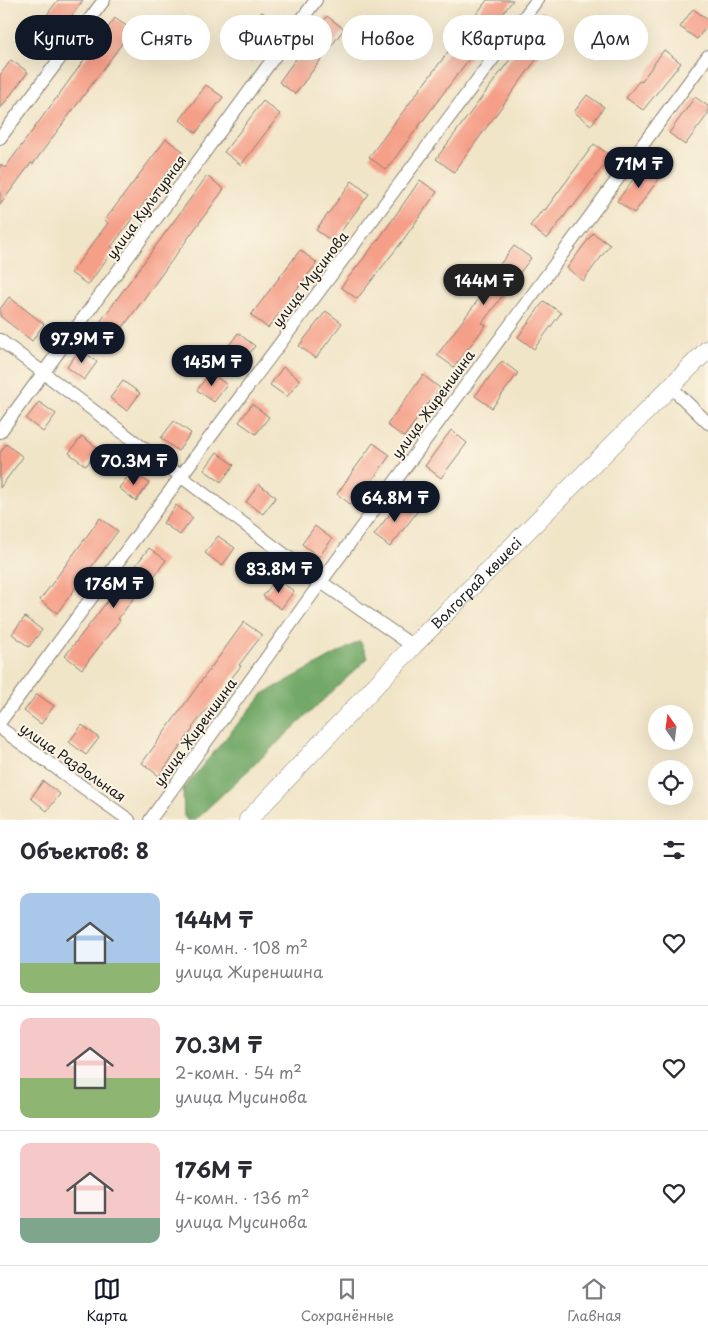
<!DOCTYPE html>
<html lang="ru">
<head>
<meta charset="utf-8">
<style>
	body { margin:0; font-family:"Playpen Sans",sans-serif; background:#f7f7f7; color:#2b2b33; height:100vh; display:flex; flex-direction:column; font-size:19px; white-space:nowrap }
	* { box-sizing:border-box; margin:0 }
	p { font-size:16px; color:#7c7c81 }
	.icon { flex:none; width:28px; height:28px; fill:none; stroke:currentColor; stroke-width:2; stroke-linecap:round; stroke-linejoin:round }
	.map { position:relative; height:820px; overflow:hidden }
	.sheet { display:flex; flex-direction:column; background:#fff; flex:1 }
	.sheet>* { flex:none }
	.hud { position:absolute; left:15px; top:15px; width:679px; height:45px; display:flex; gap:10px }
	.needle { width:32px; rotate:346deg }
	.fabs { position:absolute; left:648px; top:705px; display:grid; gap:10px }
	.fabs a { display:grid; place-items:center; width:45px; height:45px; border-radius:50%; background:#fff; box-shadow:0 5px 20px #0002; font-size:25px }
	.price { position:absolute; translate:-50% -42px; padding:0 11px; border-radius:18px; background:#111827; color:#fff; font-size:16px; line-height:32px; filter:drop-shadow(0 1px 2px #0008) }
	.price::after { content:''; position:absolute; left:50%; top:30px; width:15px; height:11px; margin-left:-8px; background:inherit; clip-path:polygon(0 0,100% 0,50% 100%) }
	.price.current { background:#222; color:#fff }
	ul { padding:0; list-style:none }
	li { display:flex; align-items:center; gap:15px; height:125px; padding:0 20px }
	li+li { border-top:1px solid #e1e1e2 }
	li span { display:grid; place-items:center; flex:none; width:140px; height:100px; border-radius:10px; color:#555 }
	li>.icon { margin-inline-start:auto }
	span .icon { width:60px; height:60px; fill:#fffc; stroke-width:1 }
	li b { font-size:21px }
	h2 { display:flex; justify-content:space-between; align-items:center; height:60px; padding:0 20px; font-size:21px }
	.chip { padding:0 18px; border-radius:22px; background:#fff; box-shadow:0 5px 20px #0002; font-size:18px; line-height:45px }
	.chip.current { background:#111827; color:#fff }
	.dock { display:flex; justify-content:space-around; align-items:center; height:70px; border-top:1px solid #e1e1e2; background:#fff; font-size:14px; color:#7c7c81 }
	.dock a { display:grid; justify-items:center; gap:2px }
	.dock .current { color:#111827 }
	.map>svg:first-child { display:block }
</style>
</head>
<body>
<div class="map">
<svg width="708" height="820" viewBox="0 0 708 820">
	<rect width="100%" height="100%" fill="#fcf5e5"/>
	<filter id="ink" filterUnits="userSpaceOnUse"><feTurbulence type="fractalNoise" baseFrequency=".02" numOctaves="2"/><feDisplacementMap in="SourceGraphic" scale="10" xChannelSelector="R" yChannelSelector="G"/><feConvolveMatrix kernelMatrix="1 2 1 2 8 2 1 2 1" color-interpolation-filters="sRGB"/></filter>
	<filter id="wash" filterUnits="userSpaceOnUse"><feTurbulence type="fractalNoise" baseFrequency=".0096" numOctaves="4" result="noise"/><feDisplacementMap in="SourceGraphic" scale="20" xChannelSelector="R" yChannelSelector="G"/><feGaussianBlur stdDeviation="1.12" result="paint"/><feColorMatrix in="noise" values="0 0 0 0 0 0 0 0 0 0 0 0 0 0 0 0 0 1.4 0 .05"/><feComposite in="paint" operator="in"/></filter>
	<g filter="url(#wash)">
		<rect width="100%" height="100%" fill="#f1e5c8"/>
		<!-- forest -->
		<path fill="#72a967" stroke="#476242" d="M360 641 368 658 195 820H187L184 816 183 789 263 694Z"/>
		<g id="blocks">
			<!-- building -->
			<path fill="#f59f88" d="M58 0H83L59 33 42 21Z
				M487 0H513L386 170 369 157Z
				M693 9 708 20V25L697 39 680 27Z
				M262 12 278 24 252 60 236 48Z
				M543 15 560 27 454 172 436 159Z
				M327 16 344 29 295 94 279 82Z
				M115 18 132 30 33 164 31 163 0 205V164L5 168Z
				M664 50 681 63 643 110 626 98 639 81 641 82Z
				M11 60 28 72 0 109V75Z
				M206 85 223 97 196 133 180 120Z
				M587 95 604 107 591 125 574 112Z
				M695 97 708 106V114L685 145 669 133Z
				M263 101 280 114 241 165 224 152Z
				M166 139 183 151 111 247 114 249 88 285 71 273 108 223 105 220Z
				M594 144 611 156 572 208 571 207 547 239 530 226 543 209 545 210Z
				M644 165 660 177 634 213 617 201Z
				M207 176 224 189 118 334 100 322Z
				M420 180 437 192 401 243 357 299 341 287 381 236Z
				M352 181 369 194 333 242 316 230Z
				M593 233 610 245 583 281 567 268Z
				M514 246 531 258 482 323 486 325 454 367 437 355 481 296 478 293Z
				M300 250 317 263 268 328 251 315Z
				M9 297 44 324 32 341 0 316V309Z
				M544 301 561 313 534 349 518 337Z
				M326 311 342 323 316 358 299 346Z
				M238 333 255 346 242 363 225 351Z
				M80 349 97 362 84 380 67 367Z
				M502 361 518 373 492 408 475 396Z
				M283 367 300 380 287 397 270 385Z
				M210 372 227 385 214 402 197 390Z
				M423 375 440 388 404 437 387 425Z
				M123 381 140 393 127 411 110 398Z
				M39 402 56 414 43 432 26 419Z
				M252 404 269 417 256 434 239 422Z
				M174 421 191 433 178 451 161 438Z
				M451 430 467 443 441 478 425 466Z
				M82 436 99 449 86 466 69 453Z
				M373 443 390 455 354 507 337 494Z
				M6 444 23 457 0 488V453Z
				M217 452 234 465 221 482 204 470Z
				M132 471 149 483 136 501 119 488Z
				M259 484 276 497 263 514 246 502Z
				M400 500 417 512 390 547 374 535Z
				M176 505 193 518 180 535 163 523Z
				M100 518 118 531 57 613 40 600Z
				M315 526 332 539 319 557 302 544Z
				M218 536 235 548 222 566 205 553Z
				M149 548 166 560 153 578 150 576 118 619 120 620 82 669 65 656 113 594 111 593 124 576 127 577Z
				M276 579 294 591 281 609 263 596Z
				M25 617 42 630 29 647 12 634Z
				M244 622 262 635 239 665 241 666 192 728 193 729 159 776 142 763Z
				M37 694 54 706 41 724 24 711Z
				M82 725 99 738 86 755 69 742Z
				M43 781 60 794 47 811 31 798Z"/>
		</g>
	</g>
	<g filter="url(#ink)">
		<use href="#blocks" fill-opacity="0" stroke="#868072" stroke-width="1"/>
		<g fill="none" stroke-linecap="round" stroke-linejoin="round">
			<!-- street casing -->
			<g stroke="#868072" stroke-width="14">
				<path id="street" d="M0 138 104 0
					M0 340 321 582 413 646
					M671 387 708 423
					M0 432 316 0
					M0 722 181 476 537 0
					M0 728 129 820
					M150 820 321 582 708 56"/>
			</g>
			<!-- secondary casing -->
			<g stroke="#868072" stroke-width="19">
				<g id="secondary">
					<path id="s1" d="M248 820 413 646 708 349"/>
				</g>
			</g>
			<!-- street -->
			<use href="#street" stroke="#fff" stroke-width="12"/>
			<!-- secondary -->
			<use href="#secondary" stroke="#fff" stroke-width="18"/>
		</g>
	</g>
	<g text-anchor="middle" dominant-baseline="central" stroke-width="4" stroke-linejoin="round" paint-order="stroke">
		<!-- street labels -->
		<g font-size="14" fill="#1c1c1c" stroke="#fcf5e5">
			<text transform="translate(146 207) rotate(-54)">улица Культурная</text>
			<text transform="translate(310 279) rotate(-53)">улица Мусинова</text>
			<text transform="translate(433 404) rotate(-54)">улица Жиреншина</text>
			<text stroke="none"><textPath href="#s1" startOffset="329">Волгоград көшесі</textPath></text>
			<text transform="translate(195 732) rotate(-54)">улица Жиреншина</text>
			<text transform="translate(73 762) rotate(35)">улица Раздольная</text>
		</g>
	</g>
</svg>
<div class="fabs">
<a><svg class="needle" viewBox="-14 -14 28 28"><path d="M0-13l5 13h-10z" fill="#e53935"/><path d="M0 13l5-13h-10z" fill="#7c7c81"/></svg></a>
<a><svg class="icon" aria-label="locate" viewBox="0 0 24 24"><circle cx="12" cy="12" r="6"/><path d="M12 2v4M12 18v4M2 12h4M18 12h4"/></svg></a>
</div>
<b class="price" style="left:639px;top:189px">71M ₸</b>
<b class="price current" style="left:484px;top:306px">144M ₸</b>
<b class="price" style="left:82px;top:364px">97.9M ₸</b>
<b class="price" style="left:212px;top:387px">145M ₸</b>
<b class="price" style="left:134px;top:486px">70.3M ₸</b>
<b class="price" style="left:395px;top:523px">64.8M ₸</b>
<b class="price" style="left:279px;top:594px">83.8M ₸</b>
<b class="price" style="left:114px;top:609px">176M ₸</b>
<div class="hud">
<a class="chip current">Купить</a>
<a class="chip">Снять</a>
<a class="chip">Фильтры</a>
<a class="chip">Новое</a>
<a class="chip">Квартира</a>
<a class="chip">Дом</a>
</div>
</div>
<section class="sheet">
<h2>Объектов: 8<svg class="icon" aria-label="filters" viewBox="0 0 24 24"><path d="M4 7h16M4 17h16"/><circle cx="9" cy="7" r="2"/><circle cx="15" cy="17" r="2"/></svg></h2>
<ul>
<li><span style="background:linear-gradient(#a9c7e8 70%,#8fb573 0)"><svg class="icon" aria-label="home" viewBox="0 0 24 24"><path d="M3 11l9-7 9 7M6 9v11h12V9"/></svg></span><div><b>144M ₸</b><p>4-комн. · 108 m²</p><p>улица Жиреншина</p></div><svg class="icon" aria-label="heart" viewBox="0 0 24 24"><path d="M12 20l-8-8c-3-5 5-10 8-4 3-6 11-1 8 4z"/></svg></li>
<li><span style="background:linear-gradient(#f6c9c9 60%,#8fb573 0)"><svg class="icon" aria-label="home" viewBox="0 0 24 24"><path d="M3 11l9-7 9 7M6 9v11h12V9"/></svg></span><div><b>70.3M ₸</b><p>2-комн. · 54 m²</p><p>улица Мусинова</p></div><svg class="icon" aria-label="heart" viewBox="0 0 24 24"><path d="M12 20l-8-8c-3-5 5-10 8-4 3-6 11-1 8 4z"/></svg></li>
<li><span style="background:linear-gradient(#f6c9c9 75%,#7fa58c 0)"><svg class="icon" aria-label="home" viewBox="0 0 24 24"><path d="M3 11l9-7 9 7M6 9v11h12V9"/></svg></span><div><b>176M ₸</b><p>4-комн. · 136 m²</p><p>улица Мусинова</p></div><svg class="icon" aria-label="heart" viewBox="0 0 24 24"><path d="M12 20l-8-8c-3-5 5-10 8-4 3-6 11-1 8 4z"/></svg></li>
</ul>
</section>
<nav class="dock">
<a class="current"><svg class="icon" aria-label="map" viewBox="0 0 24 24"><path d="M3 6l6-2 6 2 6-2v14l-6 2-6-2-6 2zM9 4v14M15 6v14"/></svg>Карта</a>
<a><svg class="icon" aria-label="saved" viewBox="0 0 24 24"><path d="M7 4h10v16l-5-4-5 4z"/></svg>Сохранённые</a>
<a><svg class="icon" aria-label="home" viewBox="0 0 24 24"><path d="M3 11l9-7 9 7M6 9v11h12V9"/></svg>Главная</a>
</nav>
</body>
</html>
